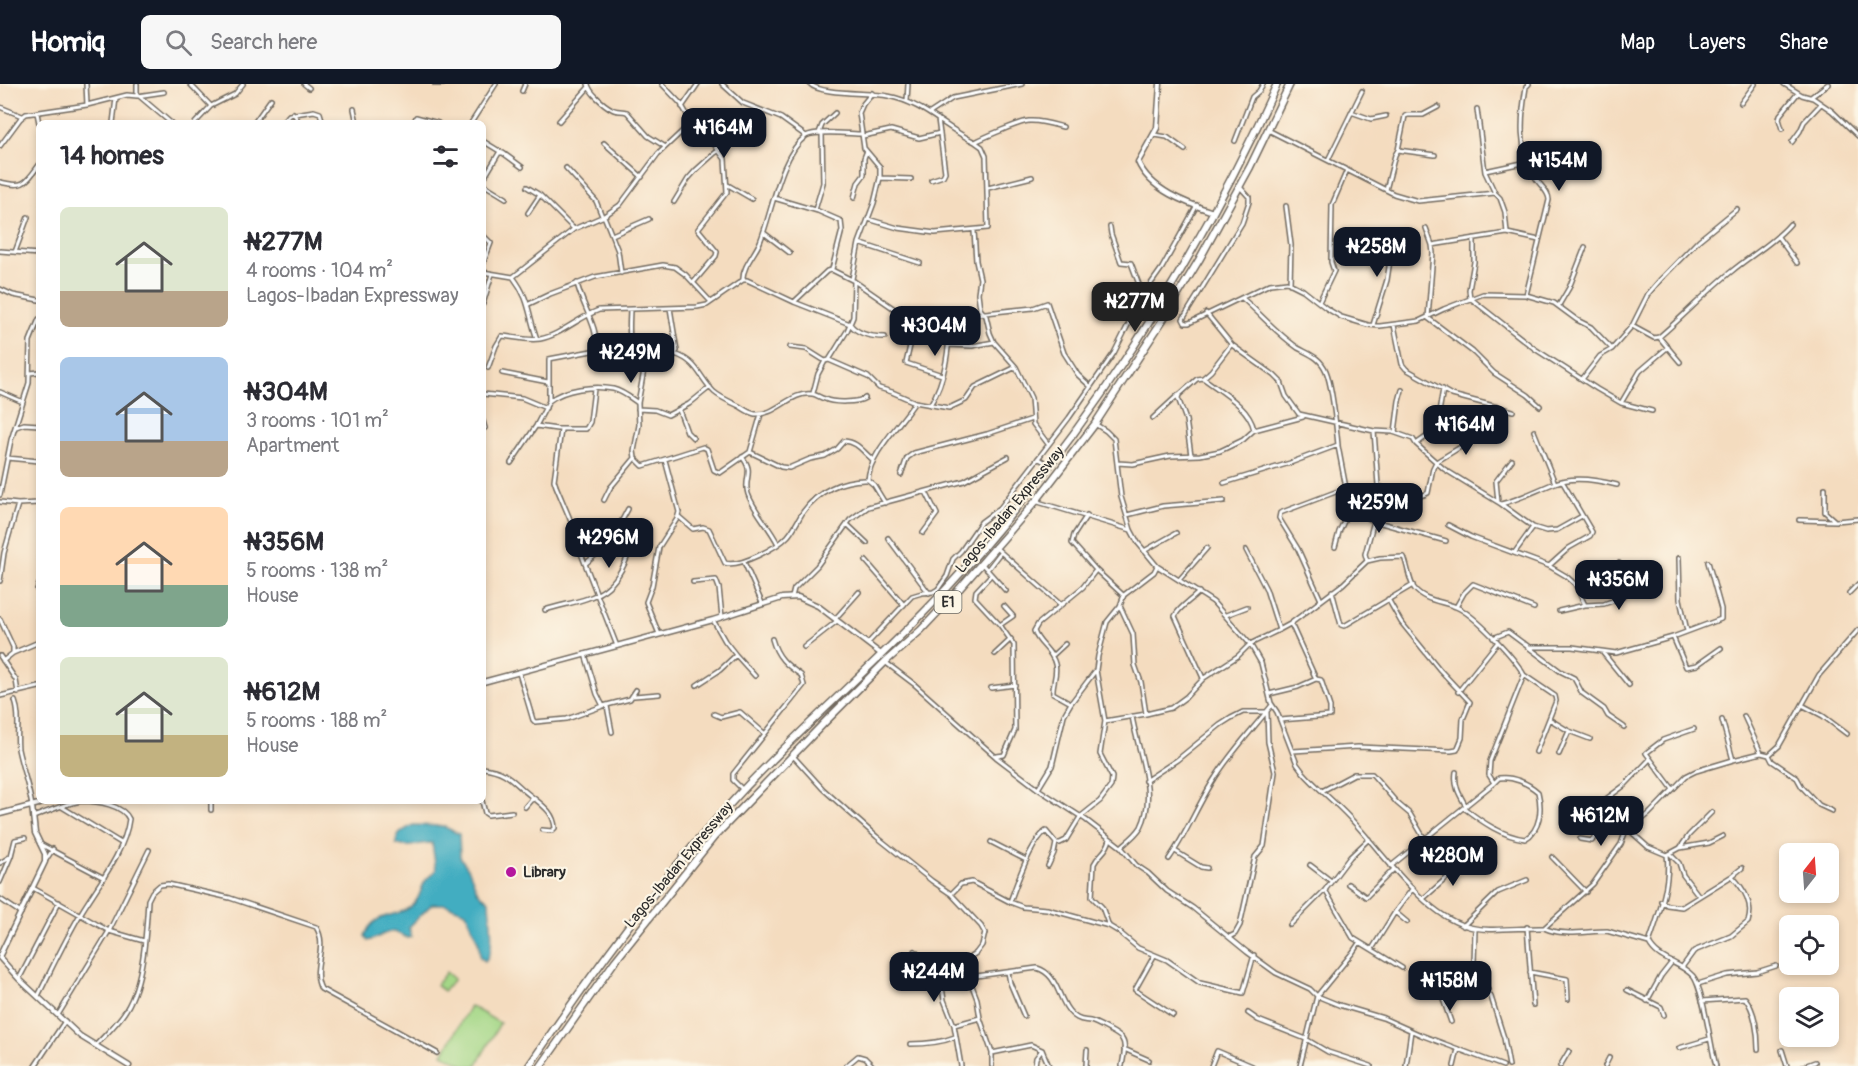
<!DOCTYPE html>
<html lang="en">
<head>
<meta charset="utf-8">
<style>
	body { margin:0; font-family:Pangolin,sans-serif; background:#f7f7f7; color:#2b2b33; height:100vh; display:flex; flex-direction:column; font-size:22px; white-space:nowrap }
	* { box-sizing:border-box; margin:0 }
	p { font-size:20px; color:#7c7c81 }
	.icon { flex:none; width:33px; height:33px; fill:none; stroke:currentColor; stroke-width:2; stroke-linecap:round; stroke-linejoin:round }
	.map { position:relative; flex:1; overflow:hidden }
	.panel { position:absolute; left:36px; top:36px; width:450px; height:684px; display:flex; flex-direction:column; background:#fff; border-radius:9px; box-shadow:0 3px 9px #0003 }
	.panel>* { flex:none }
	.needle { width:39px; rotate:17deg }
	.controls { position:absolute; left:1779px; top:759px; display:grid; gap:12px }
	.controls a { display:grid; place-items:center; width:60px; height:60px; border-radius:9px; background:#fff; box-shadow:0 3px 9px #0003; font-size:30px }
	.price { position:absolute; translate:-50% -51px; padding:0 14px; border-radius:12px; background:#111827; color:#fff; font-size:20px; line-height:39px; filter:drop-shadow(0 2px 3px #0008) }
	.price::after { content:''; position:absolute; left:50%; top:36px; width:18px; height:14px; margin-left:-9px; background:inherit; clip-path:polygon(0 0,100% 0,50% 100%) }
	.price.active { background:#222; color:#fff }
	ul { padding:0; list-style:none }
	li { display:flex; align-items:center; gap:18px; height:150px; padding:0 24px }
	li span { display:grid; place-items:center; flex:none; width:168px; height:120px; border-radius:9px; color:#555 }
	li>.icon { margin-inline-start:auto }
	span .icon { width:72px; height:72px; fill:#fffc; stroke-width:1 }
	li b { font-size:26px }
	h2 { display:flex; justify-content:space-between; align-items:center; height:72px; padding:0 24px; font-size:26px }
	header { display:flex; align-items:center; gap:36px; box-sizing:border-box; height:84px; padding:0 30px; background:#111827; color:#fff }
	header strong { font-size:28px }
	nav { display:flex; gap:33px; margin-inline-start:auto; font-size:21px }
	.search { width:420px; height:54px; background:#f7f7f7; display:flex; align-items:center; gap:15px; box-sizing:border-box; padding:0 21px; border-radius:9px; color:#7c7c81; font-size:22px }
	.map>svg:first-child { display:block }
</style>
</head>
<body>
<header>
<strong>Homiq</strong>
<div class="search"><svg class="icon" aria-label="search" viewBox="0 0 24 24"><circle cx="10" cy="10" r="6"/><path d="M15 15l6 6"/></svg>Search here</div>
<nav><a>Map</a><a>Layers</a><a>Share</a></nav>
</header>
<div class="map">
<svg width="1858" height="982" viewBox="0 0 1858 982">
	<rect width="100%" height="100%" fill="#fcf5e5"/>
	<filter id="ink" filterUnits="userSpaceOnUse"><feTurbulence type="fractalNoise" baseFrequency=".0167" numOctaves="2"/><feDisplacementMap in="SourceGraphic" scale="12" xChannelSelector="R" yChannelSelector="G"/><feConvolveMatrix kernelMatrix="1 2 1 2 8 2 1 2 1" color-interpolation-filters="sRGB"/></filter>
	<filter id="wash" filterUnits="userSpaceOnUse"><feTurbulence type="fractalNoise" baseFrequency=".008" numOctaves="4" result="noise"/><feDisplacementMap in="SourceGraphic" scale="24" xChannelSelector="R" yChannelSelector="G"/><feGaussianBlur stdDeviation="1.35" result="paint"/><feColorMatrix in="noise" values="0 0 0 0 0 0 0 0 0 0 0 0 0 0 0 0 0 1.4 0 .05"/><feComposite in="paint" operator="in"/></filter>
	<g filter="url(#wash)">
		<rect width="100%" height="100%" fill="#f4dcbf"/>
		<!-- green -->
		<path fill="#a4d787" stroke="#688159" stroke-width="1.5" d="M446 888 454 895 444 907 436 901Z
			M470 922 500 939 476 982H465L443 970Z"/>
		<!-- water -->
		<path fill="#42adc1" stroke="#366c76" stroke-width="1.5" d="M413 741 443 742 459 750 460 773 469 786 477 806 481 811 489 816C489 831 497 864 485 877L480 873 479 860 466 828 445 820H432L409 843 411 853 408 854C383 841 390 851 368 857L365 852C374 824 402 837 416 817 421 811 421 802 426 796 429 792 433 790 436 786L432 759C419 758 410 766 396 760 396 749 404 746 413 741Z"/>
	</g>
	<g filter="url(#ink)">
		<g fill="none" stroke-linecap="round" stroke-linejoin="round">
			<!-- minor casing -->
			<g stroke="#71695f" stroke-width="6">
				<path id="minor" d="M86 0 87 21
					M190 0 211 22
					M304 0 309 4
					M435 0H443
					M588 0C589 8 604 21 612 25 616 28 622 26 627 28L648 52 664 62
					M662 0 681 20 692 39 707 51 725 75 727 108 698 145 717 168 716 172 694 198
					M722 0 743 19 781 34 806 52
					M810 0C820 11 870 8 888 12 924 19 943 43 975 58 985 53 1019 38 1029 37 1040 36 1052 40 1063 43
					M1784 0 1802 11 1813 14 1832 27 1858 52
					M522 7 525 0
					M138 11 171 39
					M137 12V0
					M1811 13 1828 0
					M907 17 908 0
					M1741 19 1755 0
					M0 23 22 32
					M682 23 698 0
					M354 25 357 39
					M1477 25 1485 88 1495 109 1500 114 1505 128 1507 149
					M1351 28 1371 35 1386 32
					M37 29 39 39
					M293 29 300 39
					M930 29 953 14 1022 0
					M559 37 588 4
					M113 39 116 14
					M195 39 211 22 235 10 243 0
					M254 39 271 15
					M282 39 289 31 314 27 320 29 323 39
					M414 39 416 33 438 39
					M471 39 496 0
					M1782 45 1779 35 1780 31 1798 9
					M1268 46 1394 110 1418 117 1495 109
					M819 49 822 41 835 29
					M1155 51 1167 53 1185 66
					M863 52 891 46 919 54 940 49
					M483 57 501 68
					M1235 57 1252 13 1259 7 1263 0
					M1792 58 1800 47 1804 38 1820 21
					M604 59 642 93
					M0 62 20 35 26 30 87 21 127 11 137 12 164 8
					M1398 66 1405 32 1408 31H1423L1438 23
					M1328 76 1362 7
					M566 84 596 117 602 132
					M1485 87 1527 78
					M880 94 911 95
					M483 96 499 69H503L522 83
					M931 96 943 92 945 88 938 35
					M0 98C24 104 25 100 39 81
					M483 100 506 114
					M728 101 752 115
					M527 103 540 111 528 129
					M1240 103 1249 113V118L1242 139 1183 235 1185 239H1189L1270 200 1287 198 1303 206 1326 224 1341 233 1368 241 1380 242 1419 237 1444 225 1483 210 1526 211 1554 219 1577 236 1591 243 1612 265
					M988 104 1032 93
					M1386 106 1395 71 1398 66 1435 71
					M540 111 574 145
					M774 114 818 127 841 137 842 146 832 185
					M854 114 858 99 864 91V74L866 69
					M674 118 688 95 696 86 715 69 748 47 759 26
					M1286 122 1291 161 1290 200
					M815 126 823 99 822 49
					M604 132 618 167 621 189
					M868 135 898 144 935 149 988 144 986 72 982 63 975 58
					M1110 143 1111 150 1121 178 1131 179 1143 211
					M1426 144 1432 161 1433 169 1428 234
					M974 147 976 177 980 195 978 209 980 225 986 232 990 249 994 258 1016 283 1031 314 1033 340 1048 360
					M764 149 790 169
					M483 151 491 159 483 180
					M612 151 649 135
					M1778 153 1797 179
					M1474 154V178L1469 206 1470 214 1535 265 1597 305 1621 319 1652 327
					M859 159 920 179
					M1432 161 1507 149 1539 156
					M0 167 39 170
					M15 168 28 133
					M832 186 854 197 909 235 932 231 976 230 1033 224 1047 219 1064 269 1078 291 1090 302
					M483 188 513 193C530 215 528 230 537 255
					M513 193 574 145 604 132 620 121 658 70 691 39
					M852 195 859 159 874 119 880 94V83L864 64 859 29 863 20 872 9
					M743 196H747L794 218 850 240C858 251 873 253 885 253
					M0 205 13 211 39 216
					M1526 211 1549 116C1549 107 1539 101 1535 93 1518 65 1521 33 1526 3L1529 0
					M794 218 827 187 832 186
					M1319 218 1334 187 1331 178 1332 121 1347 86
					M483 220 492 190
					M529 220 550 210 595 193 663 181 675 183 686 191 711 218
					M1559 221 1569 204 1585 163
					M630 226C629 251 627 265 644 286
					M1206 229 1232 261 1274 291 1281 298 1286 312 1299 330 1374 347 1393 348 1413 355 1416 360 1444 385 1501 420 1533 443 1546 447 1557 446 1582 432
					M1428 234 1473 268 1494 289 1528 311 1540 322
					M909 236 910 262 906 279 942 291
					M1373 241 1387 196 1394 150
					M1394 241 1402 280 1406 285 1452 311 1513 327
					M1632 242 1654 254 1659 253 1680 278
					M1659 253C1684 232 1707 207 1732 187 1751 171 1774 159 1790 140
					M948 261 972 262 994 258
					M790 263 806 265 825 277
					M675 270C698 278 699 293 714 308 721 314 731 318 739 322 744 325 749 329 755 330 776 332 791 307 812 310 816 310 820 314 825 315 832 319 858 319 865 314
					M829 276 868 293 879 304 892 308 915 318 949 324 966 316 975 303 1016 283
					M650 278 644 286 638 319 639 341 634 367 635 374 643 382 703 363 707 365 714 386 720 389 750 368 761 330
					M640 281 672 272 677 267 670 224
					M488 284 496 262 502 252C514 253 527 257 540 255 561 251 579 233 599 226L697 223 707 221 743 196C742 183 755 170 760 158 772 129 780 71 806 52 816 46 850 50 862 50
					M30 289 39 288
					M502 289 548 298
					M1203 294C1220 307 1250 323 1254 346
					M1583 294 1600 272 1612 265 1632 242 1648 210 1661 195 1699 156 1737 125
					M0 308 23 318
					M813 309 818 290 825 277 829 276 847 247 853 233 854 197
					M483 310 522 314 546 324
					M549 317C564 305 594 301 613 305 622 307 631 314 638 319
					M1621 319 1640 287 1668 263
					M930 321C947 295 949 260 951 230
					M638 325 655 326 668 331 689 320 710 303
					M679 326 687 348 693 354
					M1153 334 1178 311
					M483 337 485 344
					M1095 340 1106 347 1114 355 1121 413 1131 446 1138 459 1157 482 1213 518 1250 560 1261 579 1271 619 1277 628 1297 680 1303 688C1317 704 1334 717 1349 733 1380 765 1423 830 1466 842 1486 849 1522 843 1544 844L1593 800 1621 760 1625 749 1649 730 1686 692 1696 687 1733 676 1761 669 1769 671 1779 662 1819 591 1858 546
					M536 342 557 345H586L590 338 594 305
					M16 343 24 340 39 341
					M561 346 554 396 556 402 583 466 582 472 617 562
					M1374 347 1378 401C1392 410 1413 417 1428 409L1433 384 1436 378 1485 348
					M1534 347 1555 399
					M1395 348 1399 317 1402 306
					M1416 360 1436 346 1443 305
					M1338 362 1346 404 1350 416 1358 429 1374 437 1446 457
					M750 368 781 383 789 384 810 375 825 372 837 365 844 357C858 358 862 367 872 375L873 378
					M1191 371 1186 336 1178 314 1179 311 1197 295 1203 294 1211 287 1231 261
					M742 373C755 388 743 395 748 410 754 427 769 442 778 460
					M7 374 39 377
					M1038 374 1049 381
					M511 379 536 342 549 317V275L597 266C598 242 582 222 577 199
					M1117 379 1133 380 1170 372 1200 371 1220 367 1243 356 1254 346 1303 333
					M901 391 907 374 914 369 987 350 1032 335
					M1224 399 1290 379 1338 361C1336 342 1333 304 1326 287 1320 273 1309 270 1298 264 1276 249 1261 230 1242 214
					M1825 404V428L1834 436
					M0 411 11 356 29 299 30 257 39 235
					M604 416 610 404 635 374
					M0 418 18 420 39 419
					M1038 418 1131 446
					M1498 418 1496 397 1512 376
					M885 419 874 401 868 396C869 370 901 340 915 318
					M1501 420C1520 415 1537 406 1555 399 1573 392 1598 396 1617 401
					M1087 431 1074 451 1072 459 1096 486 1123 511
					M1127 431 1163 422 1224 417
					M678 432 693 445 703 443 709 445 725 479C739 484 778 463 788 452 794 445 798 436 803 428 818 407 842 395 868 396
					M1799 436 1836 437 1858 435
					M847 440 867 459
					M1448 441 1471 453 1549 482 1566 492 1575 500 1585 521
					M923 449 937 430 926 408
					M888 454 929 509
					M1335 463 1339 448 1352 420
					M996 464 1060 520
					M1246 466 1266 505 1279 546 1290 540 1292 542 1316 595 1298 603 1269 610
					M1144 467 1176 449
					M1515 468 1533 443
					M1679 474 1680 515 1687 547
					M866 477 904 521
					M1367 477 1365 470 1374 437
					M744 478 762 519
					M585 480 610 459 628 425
					M982 480 1006 507
					M1549 482 1569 464 1590 452 1592 448 1562 397
					M987 486 1000 469
					M990 492 976 507 975 514 1000 541 1014 561 1015 646 1004 671 997 672
					M1179 496 1207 464
					M0 497 4 469 18 420
					M693 498 716 496 719 504 722 533
					M39 500 37 505 39 511
					M1332 507 1341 541 1344 542 1413 501
					M1199 508C1192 516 1180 522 1175 532L1203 594
					M1849 509 1858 500
					M792 513 794 505 817 482 850 436 868 423 964 397 1008 373
					M1321 516 1298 465 1279 434 1280 429 1346 404
					M1120 522 1133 550 1135 581 1141 598 1146 630
					M1456 523 1464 509 1473 500 1534 524
					M545 526C589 513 613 516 630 466
					M1559 527 1585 521 1604 520 1623 513 1624 508 1619 479
					M1226 531 1247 523
					M0 535 13 563V569L3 577
					M835 535 859 508
					M713 536 725 557 736 571
					M1290 540 1343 500 1367 477 1380 474 1404 473C1408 483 1409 496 1414 504 1424 517 1442 517 1456 523 1474 530 1515 574 1524 591L1490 677 1489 691 1494 699 1391 782
					M1000 541 1013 532 1004 522
					M659 550 646 518 652 502 659 463 677 435 679 428 665 376
					M1673 553 1686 583 1697 581 1721 564
					M1493 554 1508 548 1560 587 1574 594 1582 609 1604 625 1608 632 1624 643
					M868 559 912 512 922 509 933 508 938 505 947 492 953 475 961 467 981 438 1000 424 1069 334 1114 269 1143 211 1162 184 1197 121
					M1525 560 1529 563H1572L1616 569 1673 553 1721 535V525L1708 478
					M804 563 837 537
					M13 569 39 558
					M1603 569 1629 601
					M585 570 597 610 603 622
					M995 570 1011 555
					M0 572 16 596 18 609
					M1052 572 1065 560
					M885 578 914 600 996 673 1038 705 1086 736 1121 763 1136 781 1148 789 1167 807 1193 824 1247 868 1276 889 1310 905 1317 912 1339 921 1383 934 1421 951 1503 982
					M519 589 533 636 535 638 567 635 603 622 630 615 636 606
					M1524 591 1555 612 1556 617 1536 668
					M697 601 720 586 736 571 755 592
					M991 604 1015 601
					M1458 608 1497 559
					M0 612 39 603
					M634 612 659 610
					M15 617C21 633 16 648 18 665 22 684 29 703 32 722
					M1071 619 1053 609C1052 600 1058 589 1055 580 1052 566 1038 560 1034 547L1038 540 1083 503 1096 486
					M1802 621 1823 632 1847 650
					M607 622 612 648
					M714 630 721 633 740 628 765 650
					M1744 632 1761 669
					M1549 635 1569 647 1590 655
					M1280 636 1330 632V623L1321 596 1316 595
					M1722 636 1733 676
					M1105 637 1146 630 1171 624 1186 613 1204 594 1238 572 1250 560 1279 546
					M1293 667 1358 663 1451 667 1457 666 1462 654 1463 635 1470 618 1440 586 1401 538 1388 515
					M1559 670 1569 647
					M1769 671 1772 677 1797 694 1802 703 1819 721 1832 727
					M794 673 823 705 877 753 932 797 951 810 981 842 985 849 982 861 976 869 963 878 955 879 943 890 936 889 915 867
					M483 684C511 687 513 700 535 715L531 716 525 723
					M1456 688C1454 702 1459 710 1466 722
					M1145 697 1177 676 1220 641 1231 634 1243 628H1267L1268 658 1275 688 1264 762 1255 773 1240 841 1235 850 1229 853
					M1672 704 1646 669 1663 656 1694 645
					M1038 705 1052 682 1064 631 1071 619 1096 586
					M743 706 733 696V690L804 601 801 591C786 581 777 573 772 555
					M1322 707 1354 690H1372L1397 719 1410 730 1424 754
					M535 715C545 723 554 730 555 744L552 747 542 746
					M211 717V726
					M482 717 485 729 488 731 512 728
					M1588 717 1599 723 1625 749
					M62 723 121 759
					M1599 723 1606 715 1625 701 1650 675
					M1464 724C1482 738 1502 752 1525 755 1541 746 1542 724 1538 708 1528 699 1512 692 1499 694L1494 699
					M33 733C48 728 67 718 83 717 97 717 123 721 129 735 125 768 97 802 81 829 65 856 52 884 38 912
					M1629 746 1648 763 1667 771
					M1580 755 1592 757 1600 744 1609 734
					M991 758 1026 776
					M40 760 104 794
					M1121 763C1128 757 1136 751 1141 743 1158 710 1137 665 1132 632
					M1680 764 1689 751 1712 728
					M1175 767 1201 783 1207 784
					M1670 770 1679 779 1683 791 1699 812
					M1667 771 1680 764 1709 759 1723 752
					M1552 773 1586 808
					M1169 775C1187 749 1198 720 1215 694 1231 668 1253 645 1272 621
					M46 776 53 765
					M0 779 11 772
					M1310 781 1331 797
					M1048 782 1054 769 1056 759
					M0 798 11 772 15 756 25 754
					M1348 800 1366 813 1393 786
					M33 804 109 847 144 857
					M1325 806 1353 854 1402 884
					M951 810 961 800 972 798 1010 818 1023 823 1047 825 1109 842 1119 848 1138 864 1167 876 1200 899 1243 909 1254 871
					M0 815 21 829
					M1423 815 1468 775
					M1661 817 1667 821 1682 823 1732 792 1742 784
					M1010 818C1016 801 1031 757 1046 747L1056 759H1060L1066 756 1080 733 1100 717 1111 702 1112 693 1100 670 1105 637 1096 586 1098 572 1107 538 1120 522 1124 511 1154 488 1157 482
					M1407 838 1395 828 1413 804
					M1290 841 1325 806 1350 773 1369 755
					M1109 842 1102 823 1092 813 1094 780C1099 769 1107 769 1110 755
					M1463 842 1498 808 1527 796
					M1527 843 1533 921
					M1544 844C1563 853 1586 847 1607 847L1649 859C1658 877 1679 877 1693 892 1703 903 1711 964 1716 982
					M1475 845 1474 879 1491 913 1504 954 1509 982
					M1649 859C1658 832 1671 800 1667 771
					M1372 865 1395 828
					M1154 872 1135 906 1173 931
					M963 878 977 915 980 934 992 969V982
					M1683 882 1694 867 1731 852 1748 838C1754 820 1744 805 1732 792
					M1008 888 1010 899 1024 932
					M1530 888 1567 895 1568 915
					M940 890 944 916 954 941
					M969 893 1037 884C1061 891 1057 922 1077 934 1082 937 1085 936 1090 937 1095 938 1120 951 1122 955 1127 962 1123 974 1122 982
					M19 895 59 818
					M1435 896 1444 918 1488 906
					M1698 900 1727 891 1757 888 1776 882
					M1627 906 1661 923 1664 931
					M1647 917 1661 892 1672 878
					M1702 917 1745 914C1755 926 1758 949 1758 965
					M1444 918 1451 938
					M1248 929 1258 936 1306 955 1328 968 1371 982
					M58 931 109 847 149 766
					M910 960C926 960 940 959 955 953
					M96 961C106 950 119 938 126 926 144 897 146 849 148 816L152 808 160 801 168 800 230 814 316 843C329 863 310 884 321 905L437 969
					M1679 964 1709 955
					M1124 965 1149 976
					M1782 966 1787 982
					M992 969 1031 961 1042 966 1049 982
					M35 982 65 937
					M846 982 858 972 865 974 873 982
					M961 982 954 941 980 934
					M1035 982 1036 974 1042 966
					M1086 982 1087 966
					M1211 982 1217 967 1252 982
					M1300 982 1317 912 1353 868 1359 859
					M1406 982 1411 947
					M1454 982 1458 965
					M1560 982 1569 967
					M1605 982 1609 974
					M1804 982 1815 978"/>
			</g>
			<!-- tertiary casing -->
			<g stroke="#71695f" stroke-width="7">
				<path id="tertiary" d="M1160 0 1157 44 1138 78C1150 106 1186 119 1213 128
					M483 598 713 536 782 514 798 513 818 522 881 570
					M0 730 50 717
					M0 871 45 778V770L35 749 32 722
					M0 874 19 895 80 952 129 982"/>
			</g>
			<!-- motorway casing -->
			<g stroke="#71695f" stroke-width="9">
				<path id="motorway" d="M529 982C594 885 663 791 743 706 809 636 882 575 947 504 1083 356 1194 183 1277 0
					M541 982 615 877 714 753 825 638 885 578 921 546 953 512 1036 417 1095 340 1164 234 1199 176 1250 83 1290 0"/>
			</g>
			<!-- minor -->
			<use href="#minor" stroke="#fff" stroke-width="3"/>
			<!-- tertiary -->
			<use href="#tertiary" stroke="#fff" stroke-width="4"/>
			<!-- motorway -->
			<use href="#motorway" stroke="#fff" stroke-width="6"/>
		</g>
	</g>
	<!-- markers -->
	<circle fill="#b5179e" stroke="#fcf5e5" stroke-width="2" cx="511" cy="788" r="6"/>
	<g text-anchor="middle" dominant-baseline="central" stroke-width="4.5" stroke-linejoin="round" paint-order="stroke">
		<!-- shield labels -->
		<rect fill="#fcf5e5" stroke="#6a6863" stroke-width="1.5" x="934.5" y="507" width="27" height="22" rx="4.5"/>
		<g font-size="14" font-weight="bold" fill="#2b2b2b">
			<text x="948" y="518">E1</text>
		</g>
		<!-- street labels -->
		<g font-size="15" fill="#2b2b2b" stroke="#fcf5e5">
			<text transform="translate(1010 426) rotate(-50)">Lagos-Ibadan Expressway</text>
			<text transform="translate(679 781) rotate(-50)">Lagos-Ibadan Expressway</text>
		</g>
		<!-- poi labels -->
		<g font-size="15" font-weight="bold" fill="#2b2b2b" stroke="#fcf5e5" text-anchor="start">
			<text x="523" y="788">Library</text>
		</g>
	</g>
</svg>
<div class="controls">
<a><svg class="needle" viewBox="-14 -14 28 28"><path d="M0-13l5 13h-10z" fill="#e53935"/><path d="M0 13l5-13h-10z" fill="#7c7c81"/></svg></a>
<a><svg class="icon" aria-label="locate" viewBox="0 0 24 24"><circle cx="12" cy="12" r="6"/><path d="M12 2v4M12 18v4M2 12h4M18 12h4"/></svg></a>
<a><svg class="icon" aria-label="layers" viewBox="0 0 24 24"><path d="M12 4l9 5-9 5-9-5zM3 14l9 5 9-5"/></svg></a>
</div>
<b class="price" style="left:724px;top:75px">₦164M</b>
<b class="price" style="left:1559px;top:108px">₦154M</b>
<b class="price" style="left:1377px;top:194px">₦258M</b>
<b class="price active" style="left:1135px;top:249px">₦277M</b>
<b class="price" style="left:935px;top:273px">₦304M</b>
<b class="price" style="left:631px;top:300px">₦249M</b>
<b class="price" style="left:1466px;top:372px">₦164M</b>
<b class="price" style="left:1379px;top:450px">₦259M</b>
<b class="price" style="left:609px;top:485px">₦296M</b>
<b class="price" style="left:1619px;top:527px">₦356M</b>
<b class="price" style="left:1601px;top:763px">₦612M</b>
<b class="price" style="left:1453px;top:803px">₦280M</b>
<b class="price" style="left:934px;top:919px">₦244M</b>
<b class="price" style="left:1450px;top:928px">₦158M</b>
<section class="panel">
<h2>14 homes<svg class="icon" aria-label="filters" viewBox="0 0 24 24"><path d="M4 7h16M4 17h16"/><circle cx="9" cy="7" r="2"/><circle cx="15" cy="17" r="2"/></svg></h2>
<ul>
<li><span style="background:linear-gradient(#dfe7d0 70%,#b9a48a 0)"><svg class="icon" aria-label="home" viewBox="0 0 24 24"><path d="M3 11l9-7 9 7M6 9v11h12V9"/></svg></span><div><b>₦277M</b><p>4 rooms · 104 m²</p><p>Lagos-Ibadan Expressway</p></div></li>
<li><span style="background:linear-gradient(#a9c7e8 70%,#b9a48a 0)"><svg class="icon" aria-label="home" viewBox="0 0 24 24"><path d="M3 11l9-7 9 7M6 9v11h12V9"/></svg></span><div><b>₦304M</b><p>3 rooms · 101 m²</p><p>Apartment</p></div></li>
<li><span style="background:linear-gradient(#ffd9b3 65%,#7fa58c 0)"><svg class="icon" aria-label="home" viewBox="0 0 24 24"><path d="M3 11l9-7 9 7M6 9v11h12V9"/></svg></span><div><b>₦356M</b><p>5 rooms · 138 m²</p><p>House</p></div></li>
<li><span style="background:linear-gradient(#dfe7d0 65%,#c2b280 0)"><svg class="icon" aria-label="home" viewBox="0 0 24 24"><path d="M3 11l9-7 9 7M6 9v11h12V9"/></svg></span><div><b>₦612M</b><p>5 rooms · 188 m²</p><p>House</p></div></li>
</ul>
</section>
</div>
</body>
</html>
